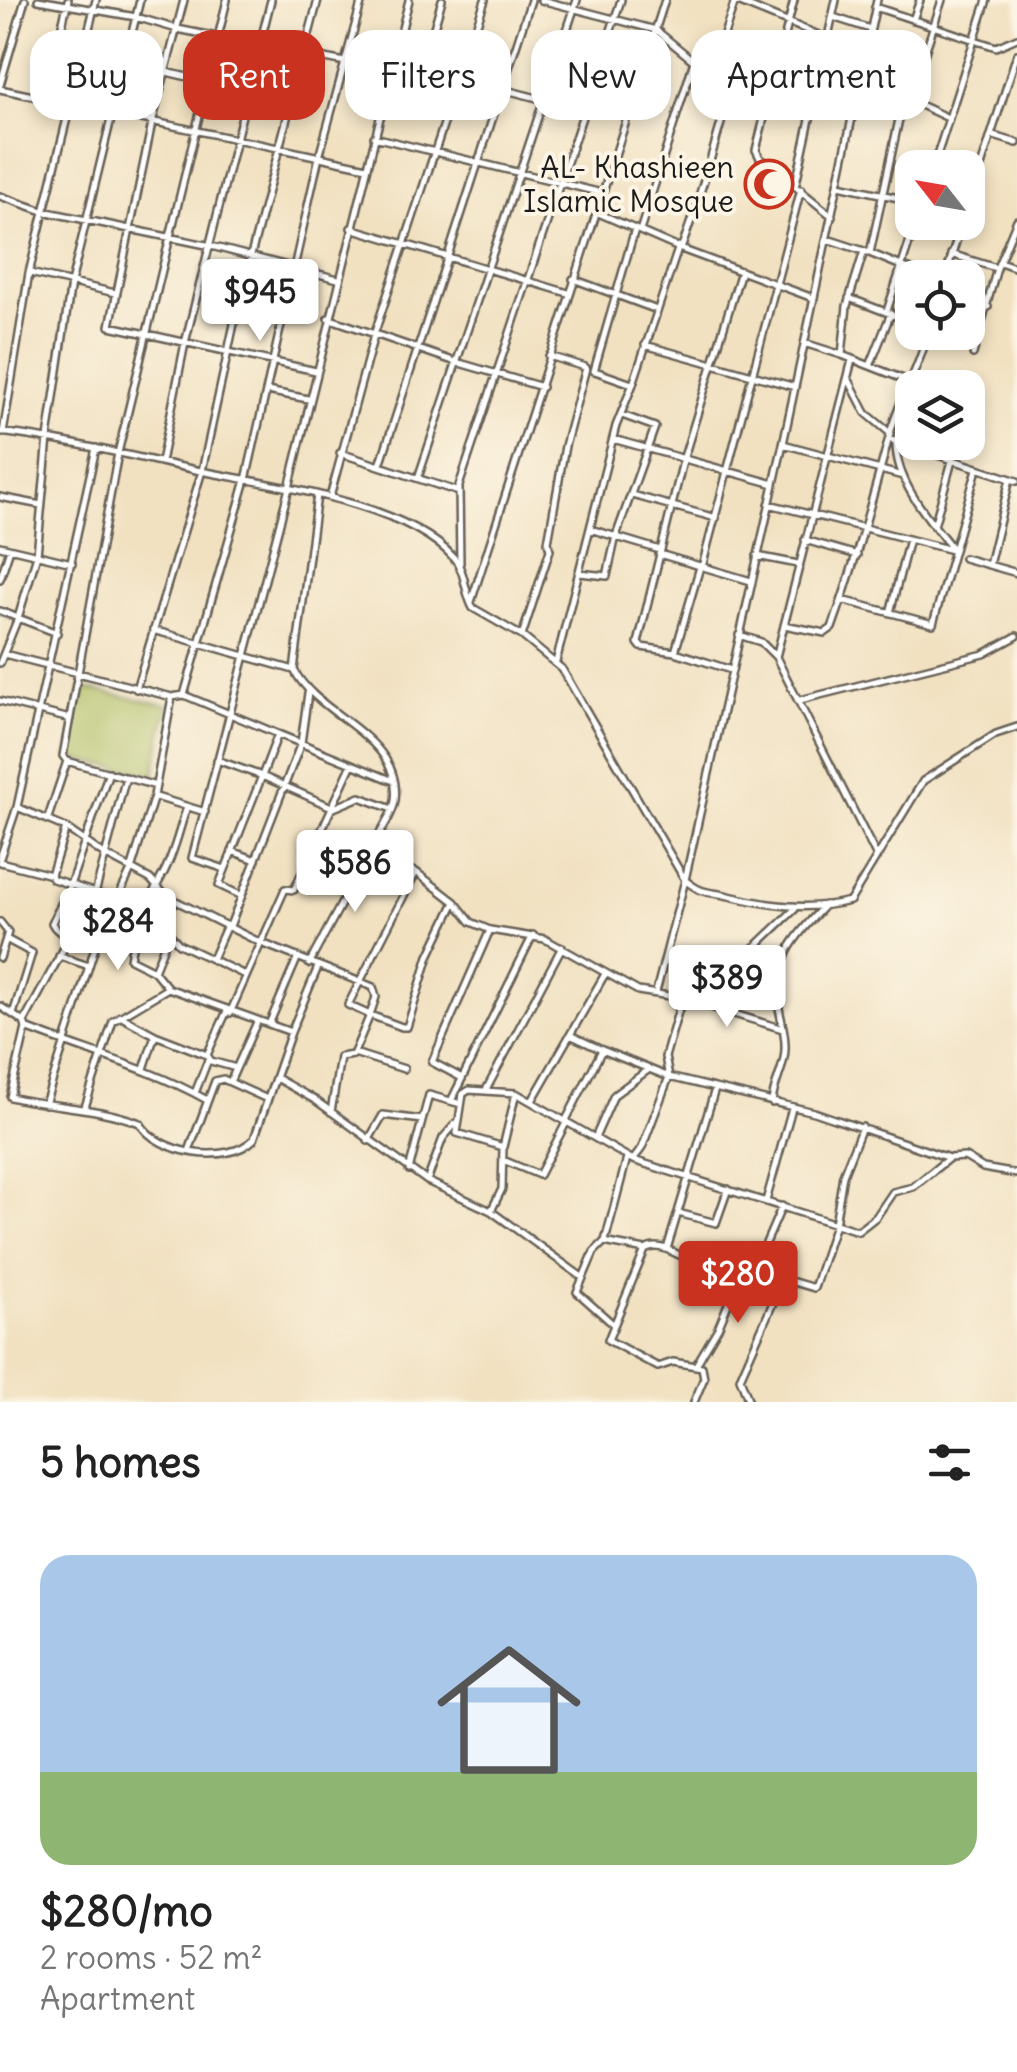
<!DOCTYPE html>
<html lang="en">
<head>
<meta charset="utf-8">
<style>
	body { margin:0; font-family:Delius,sans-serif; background:#f2f2f2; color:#222; height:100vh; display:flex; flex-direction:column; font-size:38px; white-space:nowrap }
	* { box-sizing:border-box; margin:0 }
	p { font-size:32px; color:#767676 }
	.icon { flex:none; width:55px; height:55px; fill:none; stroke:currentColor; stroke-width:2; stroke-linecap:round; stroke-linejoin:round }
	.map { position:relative; height:1402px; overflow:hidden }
	.drawer { display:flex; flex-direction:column; background:#fff; flex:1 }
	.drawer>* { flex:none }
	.hud { position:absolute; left:30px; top:30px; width:958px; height:90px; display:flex; gap:20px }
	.needle { width:65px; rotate:301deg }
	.controls { position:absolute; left:895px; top:150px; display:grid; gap:20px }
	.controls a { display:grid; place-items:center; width:90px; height:90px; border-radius:20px; background:#fff; box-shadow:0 5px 15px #0003; font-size:50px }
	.price { position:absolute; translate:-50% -85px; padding:0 22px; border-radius:10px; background:#fff; color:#222; font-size:32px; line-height:65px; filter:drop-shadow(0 2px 5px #0008) }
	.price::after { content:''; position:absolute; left:50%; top:60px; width:30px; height:22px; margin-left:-15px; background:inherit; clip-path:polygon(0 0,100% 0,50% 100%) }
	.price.current { background:#c8321e; color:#fff }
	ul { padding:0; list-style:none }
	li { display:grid; align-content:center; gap:20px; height:530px; padding:0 40px }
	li+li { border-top:2px solid #e0e0e0 }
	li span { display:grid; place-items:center; height:310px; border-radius:30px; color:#555 }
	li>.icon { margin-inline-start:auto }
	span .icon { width:180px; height:180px; fill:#fffc; stroke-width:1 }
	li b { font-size:42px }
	h2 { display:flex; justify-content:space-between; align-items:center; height:120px; padding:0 40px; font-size:42px }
	.pill { padding:0 35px; border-radius:30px; background:#fff; box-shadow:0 5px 15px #0003; font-size:35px; line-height:90px }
	.pill.current { background:#c8321e; color:#fff }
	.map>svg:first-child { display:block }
</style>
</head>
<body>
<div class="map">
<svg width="1017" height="1402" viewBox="0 0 1017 1402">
	<rect width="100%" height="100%" fill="#fcf5e5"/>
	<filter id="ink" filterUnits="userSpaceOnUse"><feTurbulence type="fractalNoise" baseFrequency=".01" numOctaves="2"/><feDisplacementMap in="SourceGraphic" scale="20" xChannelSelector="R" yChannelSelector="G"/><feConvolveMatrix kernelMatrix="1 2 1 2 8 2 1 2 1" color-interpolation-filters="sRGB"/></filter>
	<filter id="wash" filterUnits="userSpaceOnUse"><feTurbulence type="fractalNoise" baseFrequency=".0048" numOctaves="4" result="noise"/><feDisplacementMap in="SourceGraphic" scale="40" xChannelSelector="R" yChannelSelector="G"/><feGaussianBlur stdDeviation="2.25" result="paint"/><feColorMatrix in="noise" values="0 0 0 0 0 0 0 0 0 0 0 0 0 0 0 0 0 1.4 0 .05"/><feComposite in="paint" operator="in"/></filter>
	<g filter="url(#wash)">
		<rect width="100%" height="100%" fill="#f1e1c1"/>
		<!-- green -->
		<path fill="#acbc5f" stroke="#646c3e" stroke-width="2.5" d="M82 688 168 705 154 775 68 758Z"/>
	</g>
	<g filter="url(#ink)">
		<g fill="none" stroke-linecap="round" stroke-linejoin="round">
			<!-- minor casing -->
			<g stroke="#676156" stroke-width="10">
				<path id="minor" d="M38 0 136 17 177 29 391 71
					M184 0 152 123 110 326 316 371
					M541 0 656 30 706 71 732 85C716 140 701 196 681 249
					M733 0 865 54
					M794 0 756 150 760 158 832 216
					M875 7 996 47 1017 38
					M833 17 870 29
					M913 20 920 0
					M84 43 168 62
					M392 66 501 92
					M166 72 248 91
					M421 72 442 0
					M711 74 735 1
					M0 85 25 0
					M858 88 920 105 948 118
					M0 89 367 167
					M502 89 584 110
					M45 99 68 0
					M909 102 942 0
					M991 135 1017 143
					M374 137 602 193
					M933 168 987 0
					M796 183 836 0
					M839 185 912 201
					M0 196 43 211 211 246 338 279
					M968 207 1017 54
					M596 212 681 249 813 298
					M351 228 568 293
					M640 231 694 61
					M827 239 864 251 847 306 842 355 926 388
					M867 252 931 278
					M870 253 903 101
					M951 254 996 268
					M1000 262 1017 268
					M30 273 115 293
					M945 278 962 222
					M573 279 657 310
					M849 298 912 322
					M968 301 988 307
					M887 311 916 222
					M328 318 456 362 542 387
					M804 343 842 355
					M645 345 795 387
					M973 354 997 268 1017 220
					M549 356 585 367
					M870 366 891 313
					M594 371 635 229
					M595 371 632 384
					M849 380 866 413 890 433
					M267 391 308 399
					M0 432C66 440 131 456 196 470 268 485 404 501 454 558 466 572 464 592 473 608L522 636 562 669 685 880C703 895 708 891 729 896 771 906 808 911 850 901L923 781 996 734 1017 727
					M3 433 29 273 96 0
					M613 439 774 484
					M889 439 1017 481
					M896 443C896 483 928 518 952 548
					M783 444 903 476
					M340 453 459 492
					M929 453 932 442
					M161 462 185 343 271 0
					M380 465 531 0
					M418 478 577 0
					M632 495 716 518
					M0 497 41 505
					M330 497 374 335 485 0
					M769 504 952 550
					M934 526 952 461
					M590 529 660 550
					M805 540 857 555
					M0 546 72 563
					M659 554 751 581
					M757 556 798 564
					M964 558 1017 573
					M460 563 459 486 621 0
					M989 565 1010 479
					M702 567 801 189
					M579 573 607 576 616 536 655 427 622 415
					M0 579 10 549
					M842 600 933 624 977 469
					M471 602 665 0
					M0 611 57 633
					M890 613 909 539
					M784 625 825 633 832 628C855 564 872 499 890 434 899 399 920 368 928 332
					M153 630 294 670C319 718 403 736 395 801 392 817 378 835 370 850L388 863 416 872 455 902 471 922 490 930 545 939 638 991 682 998 783 1029
					M739 635 761 642 776 657 876 855
					M522 636 550 550 548 542 565 446 586 368
					M675 652 700 567
					M4 654 172 697 184 695 278 734 262 776 334 808 360 797 392 809
					M776 657 852 360
					M556 662 616 426 633 384 679 246
					M0 663 18 618 37 555 48 438 71 283 140 0
					M294 670 317 495
					M731 670 675 652 641 647 638 643 684 457 741 271
					M136 689 202 471 239 301 318 0
					M184 695 246 480 319 157 362 0
					M800 700 984 654 1017 636
					M0 701 70 719
					M278 734 391 780
					M217 760 262 776 219 885 242 896
					M156 786 67 761 63 756 118 453 227 0
					M156 797 205 812
					M17 807 66 828 103 854 150 879 166 896 259 942 373 987 376 997 370 1015 402 1027H407L429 956 455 902
					M187 807C179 829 174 856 162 876 148 901 134 930 130 959L154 971 168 988 291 1032
					M48 818 67 761
					M232 851 256 860
					M0 858 17 807 96 448
					M0 862 51 875 53 879 117 900 131 870 154 796 172 697
					M225 869 192 858 289 488 409 0
					M51 875 66 828
					M95 894 126 777
					M141 921 166 930 179 944 245 975
					M0 922 8 932 0 958
					M230 926 301 743 308 693
					M98 938C81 936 60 940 52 923L70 885 109 772
					M6 939 32 953 13 1014
					M59 956 89 966
					M212 959 227 925
					M309 964 370 850
					M154 971 169 933
					M656 992 685 880 783 444 877 0
					M0 1006 24 1022 26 1028 10 1097C55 1108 94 1106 140 1123 157 1154 228 1166 254 1139L291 1032 318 967
					M716 1008 734 959 755 947 795 909
					M230 1013 285 889 294 890 352 764
					M120 1016 155 1035 144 1069
					M24 1022 70 937
					M270 1022 297 959
					M26 1028C87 1052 150 1068 207 1100
					M155 1035 207 1055 211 1061 236 1068
					M570 1035 602 1050
					M354 1053 404 1069
					M207 1055 227 1011
					M276 1078 315 1100 427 1181 491 1211 582 1277
					M462 1078 432 1062 490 930
					M230 1082 257 1022
					M486 1090 562 947
					M195 1093 208 1060
					M451 1101 533 935
					M532 1101 605 974
					M772 1103C773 1084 785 1068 785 1049 786 1033 780 1017 778 1002 773 960 798 933 825 905
					M45 1104 98 938 111 937 117 900
					M85 1107 113 1021 168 988
					M331 1112 340 1057 353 1055 370 1015 348 1005 416 872
					M566 1120 602 1050 669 1077 814 1112 949 1158 965 1157 983 1168 1017 1174
					M595 1138 614 1095 648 1070
					M368 1141 383 1115 422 1120
					M503 1147 516 1093
					M189 1151 215 1081 223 1079 267 1099
					M503 1160 539 1175 567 1121
					M633 1160 642 1148 669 1077 665 1057 682 998
					M409 1170 429 1095 461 1104
					M427 1181 443 1138 457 1122
					M766 1201 792 1108
					M491 1211 502 1189 503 1147 457 1133 463 1094 469 1090 516 1093 633 1160 858 1231 876 1217 893 1192 913 1187 949 1158
					M678 1213 716 1223 728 1189
					M605 1241 627 1158
					M667 1249 715 1089
					M645 1250 608 1340 658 1367 673 1362 702 1367 704 1378 694 1402
					M700 1255 694 1279 731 1297
					M754 1271 782 1206
					M614 1325 577 1292 594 1252 604 1242 645 1250C661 1240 677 1257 693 1260L705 1256 814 1288 835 1224 843 1175 862 1127
					M696 1365 718 1328 743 1268
					M749 1402 740 1378 783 1280"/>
			</g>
			<!-- minor -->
			<use href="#minor" stroke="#fff" stroke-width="5"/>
		</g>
	</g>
	<!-- icons -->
	<defs>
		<g id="mosque-ring" transform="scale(2.5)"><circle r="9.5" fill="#fcf5e5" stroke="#c8321e" stroke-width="1.5"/><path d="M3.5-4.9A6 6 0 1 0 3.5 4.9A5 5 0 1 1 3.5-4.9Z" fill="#c8321e"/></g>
	</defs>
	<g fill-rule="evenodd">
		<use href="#mosque-ring" x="769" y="184"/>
	</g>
	<g text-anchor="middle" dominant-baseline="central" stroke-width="8" stroke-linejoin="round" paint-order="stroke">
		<!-- poi labels -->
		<g font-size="30" fill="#1c1c1c" stroke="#fcf5e5" text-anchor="end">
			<text x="734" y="167">AL- Khashieen<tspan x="734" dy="34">Islamic Mosque</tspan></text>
		</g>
	</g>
</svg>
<div class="controls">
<a><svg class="needle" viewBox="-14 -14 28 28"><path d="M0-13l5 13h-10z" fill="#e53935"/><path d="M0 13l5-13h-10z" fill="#767676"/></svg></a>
<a><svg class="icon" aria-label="locate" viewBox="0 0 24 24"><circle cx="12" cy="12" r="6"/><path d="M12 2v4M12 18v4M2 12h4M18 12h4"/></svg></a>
<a><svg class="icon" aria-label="layers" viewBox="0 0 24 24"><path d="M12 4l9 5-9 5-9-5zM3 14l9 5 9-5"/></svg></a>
</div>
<b class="price" style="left:260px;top:344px">$945</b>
<b class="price" style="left:355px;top:915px">$586</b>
<b class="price" style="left:118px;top:973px">$284</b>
<b class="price" style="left:727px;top:1030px">$389</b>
<b class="price current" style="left:738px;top:1326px">$280</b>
<div class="hud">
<a class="pill">Buy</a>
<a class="pill current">Rent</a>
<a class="pill">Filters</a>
<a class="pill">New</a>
<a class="pill">Apartment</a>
</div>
</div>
<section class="drawer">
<h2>5 homes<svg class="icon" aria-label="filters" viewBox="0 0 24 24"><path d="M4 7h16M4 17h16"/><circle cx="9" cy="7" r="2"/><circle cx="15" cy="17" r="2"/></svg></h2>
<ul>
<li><span style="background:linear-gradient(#a9c7e8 70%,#8fb573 0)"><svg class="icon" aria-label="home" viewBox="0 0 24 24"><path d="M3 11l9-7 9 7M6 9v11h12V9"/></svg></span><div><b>$280/mo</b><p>2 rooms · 52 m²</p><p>Apartment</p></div></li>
</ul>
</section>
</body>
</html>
